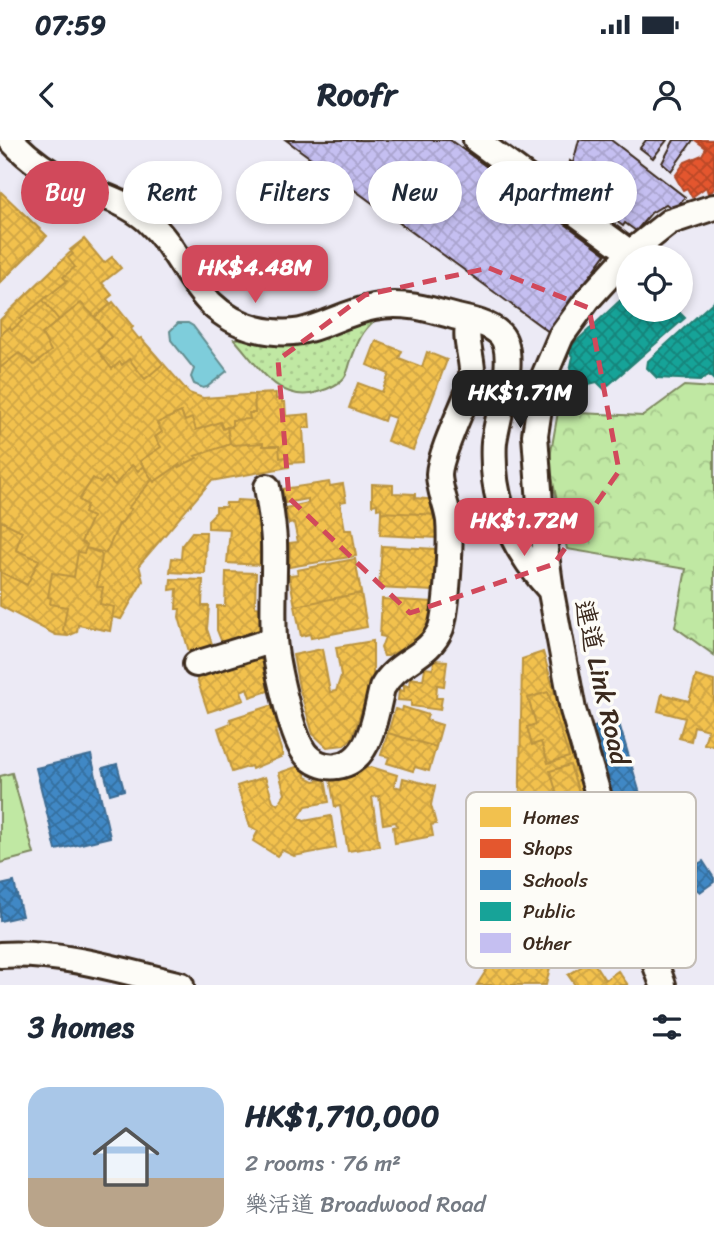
<!DOCTYPE html>
<html lang="en">
<head>
<meta charset="utf-8">
<style>
	body { margin:0; font-family:Sriracha,"LXGW WenKai TC",sans-serif; background:#f6f6f7; color:#1f2937; height:100vh; display:flex; flex-direction:column; font-size:26px; white-space:nowrap }
	* { box-sizing:border-box; margin:0 }
	p { font-size:23px; color:#747a83 }
	.icon { flex:none; width:38px; height:38px; fill:none; stroke:currentColor; stroke-width:2; stroke-linecap:round; stroke-linejoin:round }
	.map { position:relative; height:845px; overflow:hidden }
	.sheet { display:flex; flex-direction:column; background:#fff; flex:1 }
	.sheet>* { flex:none }
	.top-card { position:absolute; left:21px; top:21px; width:672px; height:63px; display:flex; gap:14px }
	.buttons { position:absolute; left:616px; top:105px; display:grid; gap:14px }
	.buttons a { display:grid; place-items:center; width:77px; height:77px; border-radius:50%; background:#fff; box-shadow:0 4px 10px #0003; font-size:35px }
	.price { position:absolute; translate:-50% -60px; padding:0 16px; border-radius:14px; background:#d1495b; color:#fff; font-size:23px; line-height:46px; filter:drop-shadow(0 2px 4px #0008) }
	.price::after { content:''; position:absolute; left:50%; top:42px; width:21px; height:16px; margin-left:-10px; background:inherit; clip-path:polygon(0 0,100% 0,50% 100%) }
	.price.active { background:#222; color:#fff }
	ul { padding:0; list-style:none }
	li { display:flex; align-items:center; gap:21px; height:175px; padding:0 28px }
	li span { display:grid; place-items:center; flex:none; width:196px; height:140px; border-radius:21px; color:#555 }
	li>.icon { margin-inline-start:auto }
	span .icon { width:84px; height:84px; fill:#fffc; stroke-width:1 }
	li b { font-size:30px }
	h2 { display:flex; justify-content:space-between; align-items:center; height:84px; padding:0 28px; font-size:30px }
	.pill { padding:0 24px; border-radius:32px; background:#fff; box-shadow:0 4px 10px #0003; font-size:24px; line-height:63px }
	.pill.active { background:#d1495b; color:#fff }
	.status { display:flex; justify-content:space-between; align-items:center; height:49px; padding:0 35px; background:#fff; direction:ltr }
	.status svg { height:19px; fill:currentColor }
	header { display:flex; justify-content:space-between; align-items:center; height:91px; padding:0 28px; background:#fff; font-size:32px; font-weight:700 }
	.map>svg:first-child { display:block }
</style>
</head>
<body>
<div class="status"><b>07:59</b><svg viewBox="0 0 49 12"><path d="M0 12V9h3v3zM5 12V6h3v6zM10 12V3h3v9zM15 12V0h3v12zM26 1h20v11H26zM47 4h2v5h-2z"/></svg></div>
<header><svg class="icon" aria-label="back" viewBox="0 0 24 24"><path d="M15 5l-7 7 7 7"/></svg>Roofr<svg class="icon" aria-label="person" viewBox="0 0 24 24"><circle cx="12" cy="8" r="4"/><path d="M4 21q1-7 8-7t8 7"/></svg></header>
<div class="map">
<svg width="714" height="845" viewBox="0 0 714 845">
	<defs>
		<pattern id="grass-dots" width="8" height="8" patternUnits="userSpaceOnUse" patternTransform="scale(1.75)"><rect width="8" height="8" fill="#c0e8a3"/><path d="M2 2h.1M6 6h.1" fill="none" stroke="#a6c78c" stroke-width="1.8" stroke-linecap="round"/></pattern>
		<pattern id="forest-crowns" width="20" height="18" patternUnits="userSpaceOnUse" patternTransform="scale(1.75)"><rect width="20" height="18" fill="#c0e8a3"/><path d="M2 6a3 3 0 1 1 6 0M12 15a3 3 0 1 1 6 0" fill="none" stroke="#a6c78c"/></pattern>
		<pattern id="homes-cross-hatch" width="8" height="8" patternUnits="userSpaceOnUse" patternTransform="scale(1.75)"><rect width="8" height="8" fill="#f2c14e"/><path d="M0 0l8 8M0 8l8-8" fill="none" stroke="#d0a644"/></pattern>
		<pattern id="shops-cross-hatch" width="8" height="8" patternUnits="userSpaceOnUse" patternTransform="scale(1.75)"><rect width="8" height="8" fill="#e4572e"/><path d="M0 0l8 8M0 8l8-8" fill="none" stroke="#ba4827"/></pattern>
		<pattern id="schools-cross-hatch" width="8" height="8" patternUnits="userSpaceOnUse" patternTransform="scale(1.75)"><rect width="8" height="8" fill="#3f88c5"/><path d="M0 0l8 8M0 8l8-8" fill="none" stroke="#366f9f"/></pattern>
		<pattern id="public-cross-hatch" width="8" height="8" patternUnits="userSpaceOnUse" patternTransform="scale(1.75)"><rect width="8" height="8" fill="#17a398"/><path d="M0 0l8 8M0 8l8-8" fill="none" stroke="#16857b"/></pattern>
		<pattern id="building-cross-hatch" width="8" height="8" patternUnits="userSpaceOnUse" patternTransform="scale(1.75)"><rect width="8" height="8" fill="#c5bff1"/><path d="M0 0l8 8M0 8l8-8" fill="none" stroke="#aaa4ce"/></pattern>
	</defs>
	<rect width="100%" height="100%" fill="#eceaf5"/>
	<filter id="ink" filterUnits="userSpaceOnUse"><feTurbulence type="fractalNoise" baseFrequency=".0143" numOctaves="2"/><feDisplacementMap in="SourceGraphic" scale="14" xChannelSelector="R" yChannelSelector="G"/><feConvolveMatrix kernelMatrix="1 2 1 2 8 2 1 2 1" color-interpolation-filters="sRGB"/></filter>
	<g filter="url(#ink)">
		<!-- grass -->
		<path fill="url(#grass-dots)" stroke="#7e8960" stroke-width="2" d="M361 177 374 181C360 193 357 205 350 223 349 227 347 234 344 238 339 244 328 249 321 251 280 267 258 225 234 199 248 196 262 205 277 204 296 203 341 183 361 177Z"/>
		<!-- forest -->
		<path fill="url(#forest-crowns)" stroke="#7e8960" stroke-width="2" d="M684 246 714 248V515L675 487 686 429 567 409 549 323 558 272 643 276Z"/>
		<!-- garden -->
		<path fill="#c0e8a3" stroke="#7e8960" stroke-width="2" d="M12 633 34 714 0 723V636Z"/>
		<!-- water -->
		<path fill="#7ecddb" stroke="#638c8f" stroke-width="2" d="M178 183H188L193 186 227 231 207 247 203 248 194 244 191 237 194 229 171 200 170 191Z"/>
		<!-- homes -->
		<path fill="url(#homes-cross-hatch)" stroke="#bb9440" stroke-width="2" d="M384 0H413L475 42 455 72 424 51 410 71 386 54 400 34 374 15Z
			M0 51 47 96 0 143Z
			M489 54 569 110 550 138 530 123 520 137 511 132 506 139 481 122 496 101 469 83Z
			M84 99 104 123 112 117 121 128 102 143 112 155 107 159 111 164 95 177 81 163 59 180 43 160 67 141 63 137 75 127 68 118 73 114 70 110Z
			M84 99 104 123 112 117 121 128 102 143 112 155 107 159 111 164 113 162 133 187 131 189 139 199 141 198 189 253 203 258 276 253V259L282 258V262H285L286 276 309 274 310 288H303L305 322 288 323 289 327 211 341 139 425 143 441 121 479 112 477 110 491 78 485 77 492 68 496 56 495 0 466V180Z
			M43 160 59 180 42 194 51 211 34 225 19 213 0 228V195L10 187 12 190 22 181 20 179Z
			M113 162 133 187 131 189 139 199 141 198 163 224 145 239 129 219 122 225 120 222 112 229 98 211 111 197 95 177Z
			M376 201 402 211 399 218 422 227 427 212 447 220 413 310 387 301 395 278 386 275 384 281 349 268 358 243 382 252 389 234 367 225Z
			M276 253V259L282 258V262H285L286 276 309 274 310 288H303L305 322 288 323V317L280 318 279 306H263V303L233 305 230 303 227 287H232V280L250 279 249 273H255L254 254Z
			M181 272 185 281 192 278 196 290 220 282 223 289 227 287 230 303 228 305 195 316 197 318 179 327V325L154 342 140 321 161 307 155 297 162 292 157 283Z
			M132 325 138 331 143 326 152 339 151 341 128 368 131 369 120 385 119 384 106 413 86 408 87 405 81 402 92 377 84 373 87 365 79 360 93 338 101 343 106 337 115 345Z
			M329 342 330 346 343 344 346 361 340 362 345 390H352L356 416 289 427 290 403 298 402 294 383 289 384 285 368 308 363V359L285 363 282 349Z
			M372 344 393 345V353L415 354V358L437 360 439 375 381 372V368L377 369V364L372 365Z
			M237 360 255 361V377H260L262 396 260 425 227 423 230 389 208 388V380L216 372V367H225L226 363H236Z
			M381 372 439 375 438 398 380 395Z
			M1 381 22 391 16 410 39 420 27 445 0 432Z
			M192 392H206L205 434 170 432 172 418 181 419 182 405Z
			M382 406 436 409 433 451 379 448Z
			M86 408 100 413 102 416 97 447H103L100 464 114 467 110 491 78 485 77 492 68 496 63 490 67 467 50 464 51 458 48 457 52 433 74 437 78 412 84 413Z
			M355 419 361 453 295 466 289 435 298 434 297 430Z
			M226 432 256 433 255 467 262 468 261 493 223 505 217 490V466H225Z
			M171 439 203 440 202 466H209L207 489 213 507 190 515 179 477 180 469H176L177 449 170 450Z
			M361 453 367 487 311 498 310 494 301 496 295 466Z
			M382 459 433 462 426 489 408 506 388 516H384L381 508 385 497 380 496Z
			M373 501V536L355 590 351 599 344 605 327 607 313 594 299 547 293 515 322 509 330 552 336 551 341 536 336 507Z
			M543 512 594 691 540 717H535L531 712 534 703 519 696 522 519Z
			M256 516 265 523 271 550 250 557 247 548 241 551 244 560 208 572 196 536Z
			M434 520 447 521 444 546 437 545 436 558H442L440 570 411 566V561L398 560 399 550 404 551V545L409 546 410 538 423 540 425 528 433 529Z
			M696 536 714 541V606L704 604 708 590 694 586 691 601 679 598 685 578 658 571 662 554 689 561Z
			M548 552 569 617 548 623 541 602 532 605 527 587 536 584 528 558Z
			M273 565 280 589 275 590 283 616 252 629 251 626 232 632 218 588 231 583 230 579Z
			M403 567 428 575 426 580 442 585 436 607 388 593 395 569 402 571Z
			M388 593 436 607 429 631 415 627 413 631 387 623 389 617 381 615Z
			M302 625 306 637 314 641 325 639 329 662 306 666 298 678 304 681 331 676 336 708 294 716 282 710 277 716 253 701 258 691 250 687 237 646 265 637 273 661 278 665 285 654 279 633Z
			M570 625 591 690 570 696 563 675 555 678 549 660 558 657 550 631Z
			M371 627 397 635 394 646 401 648 403 638 435 646 431 665 436 684 431 685 433 696 395 703 393 687 397 686 396 682 383 684 379 656 372 657 379 706 348 711 340 666 335 667 330 639 355 635 354 631Z
			M496 815 527 826 551 823 546 845H477Z
			M592 820 605 840 618 831 628 845H575L568 835Z"/>
		<!-- shops -->
		<path fill="url(#shops-cross-hatch)" stroke="#b14a29" stroke-width="2" d="M695 0H714V50L708 53 706 47 692 57 687 48 683 50 675 36 685 22 702 15 706 8Z"/>
		<!-- schools -->
		<path fill="url(#schools-cross-hatch)" stroke="#3e6c93" stroke-width="2" d="M618 580 644 667 683 654 692 681 627 702 591 588Z
			M91 615 110 697 56 710 36 628Z
			M117 624 124 650 110 654 103 628Z
			M671 703 691 728 703 721 714 738V742L700 752 689 743 662 762 642 735 655 724 651 717Z
			M14 742 22 776 0 781V745Z"/>
		<!-- public -->
		<path fill="url(#public-cross-hatch)" stroke="#227f73" stroke-width="2" d="M628 153V170H677L685 178 604 249 597 242 585 245 579 243 570 230 573 217 567 210Z
			M714 161V240L709 235 700 240 657 238 647 228 648 221Z"/>
		<!-- building -->
		<path fill="url(#building-cross-hatch)" stroke="#3b2a1e" stroke-width="2" d="M286 0H450L606 114 549 192Z
			M579 0H611L685 57 674 70 666 64 651 73 636 91 625 83 623 86 566 45 570 21 573 23Z
			M646 0H667L653 18 640 8Z
			M674 0H693L671 31 662 23Z"/>
		<g fill="none" stroke-linecap="round" stroke-linejoin="round">
			<!-- minor casing -->
			<g stroke="#3b2a1e" stroke-width="30">
				<path id="minor" d="M11 0C28 18 48 33 71 43 97 54 125 61 147 80 189 118 192 172 257 189 310 202 328 176 374 167 403 161 429 169 457 177 471 180 490 184 500 194 519 214 497 277 494 302 493 311 494 320 494 329 497 376 520 417 551 451
					M476 0 630 113
					M267 347C270 365 273 383 274 401 275 433 272 466 274 498 275 522 291 593 304 612 311 622 325 628 337 626 371 622 375 575 382 548 398 519 429 518 441 488 447 470 451 401 449 381 447 365 439 350 439 334 440 313 464 265 472 243 475 221 463 202 469 180
					M196 524 274 500
					M0 815C60 811 123 831 181 845
					M663 845 615 711 573 570 551 452 541 377 535 295 544 236 561 196 588 159 630 113 669 82 714 67"/>
			</g>
			<!-- minor -->
			<use href="#minor" stroke="#fdfcf7" stroke-width="24"/>
		</g>
	</g>
	<!-- marked area -->
	<path fill="none" stroke="#d1495b" stroke-width="5" stroke-dasharray="14 9" stroke-linejoin="round" d="M489 128 589 168 619 331 554 424 410 473 289 358 278 220 365 155Z"/>
	<g text-anchor="middle" dominant-baseline="central" stroke-width="7" stroke-linejoin="round" paint-order="stroke">
		<!-- street labels -->
		<g font-size="26" fill="#3b2a1e" stroke="#fdfcf7">
			<text transform="translate(602 542) rotate(77)">連道 Link Road</text>
		</g>
	</g>
	<!-- legend -->
	<rect x="466" y="652" width="230" height="176" rx="10" fill="#fdfcf7" stroke="#c3bdb6" stroke-width="2"/>
	<rect x="480" y="667" width="31" height="20" fill="#f2c14e"/>
	<rect x="480" y="699" width="31" height="19" fill="#e4572e"/>
	<rect x="480" y="730" width="31" height="20" fill="#3f88c5"/>
	<rect x="480" y="762" width="31" height="19" fill="#17a398"/>
	<rect x="480" y="793" width="31" height="20" fill="#c5bff1"/>
	<g font-size="19" fill="#3b2a1e">
		<text x="523" y="684">Homes</text>
		<text x="523" y="715">Shops</text>
		<text x="523" y="747">Schools</text>
		<text x="523" y="778">Public</text>
		<text x="523" y="810">Other</text>
	</g>
</svg>
<div class="buttons">
<a><svg class="icon" aria-label="locate" viewBox="0 0 24 24"><circle cx="12" cy="12" r="6"/><path d="M12 2v4M12 18v4M2 12h4M18 12h4"/></svg></a>
</div>
<b class="price" style="left:255px;top:165px">HK$4.48M</b>
<b class="price active" style="left:520px;top:290px">HK$1.71M</b>
<b class="price" style="left:524px;top:418px">HK$1.72M</b>
<div class="top-card">
<a class="pill active">Buy</a>
<a class="pill">Rent</a>
<a class="pill">Filters</a>
<a class="pill">New</a>
<a class="pill">Apartment</a>
</div>
</div>
<section class="sheet">
<h2>3 homes<svg class="icon" aria-label="filters" viewBox="0 0 24 24"><path d="M4 7h16M4 17h16"/><circle cx="9" cy="7" r="2"/><circle cx="15" cy="17" r="2"/></svg></h2>
<ul>
<li><span style="background:linear-gradient(#a9c7e8 65%,#b9a48a 0)"><svg class="icon" aria-label="home" viewBox="0 0 24 24"><path d="M3 11l9-7 9 7M6 9v11h12V9"/></svg></span><div><b>HK$1,710,000</b><p>2 rooms · 76 m²</p><p>樂活道 Broadwood Road</p></div></li>
</ul>
</section>
</body>
</html>
